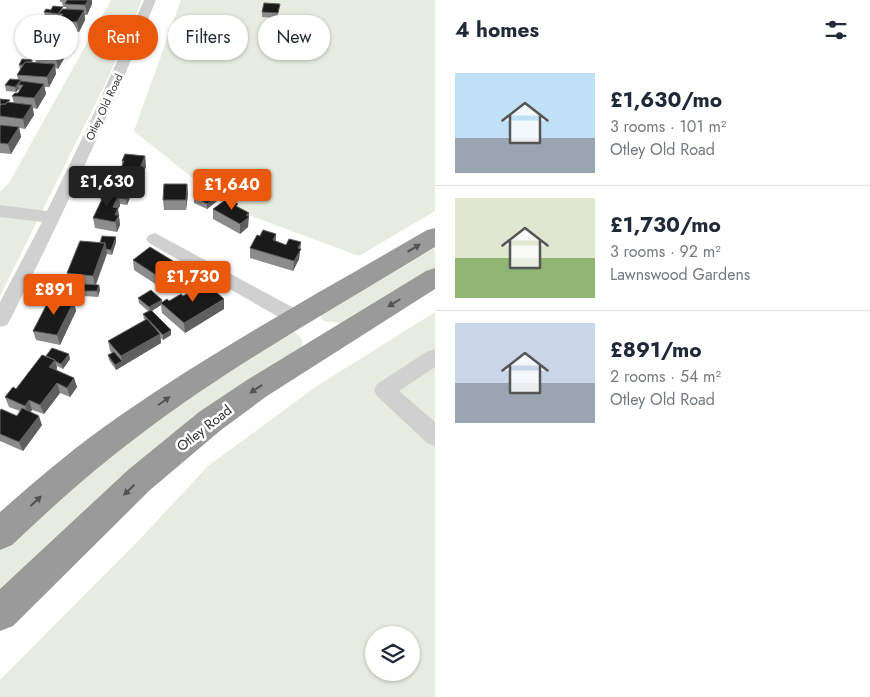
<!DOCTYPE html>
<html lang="en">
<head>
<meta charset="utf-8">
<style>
	body { margin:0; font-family:Jost,sans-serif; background:#f6f6f7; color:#1f2937; height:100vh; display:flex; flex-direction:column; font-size:19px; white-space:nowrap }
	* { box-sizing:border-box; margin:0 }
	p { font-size:16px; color:#747a83 }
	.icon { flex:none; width:28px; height:28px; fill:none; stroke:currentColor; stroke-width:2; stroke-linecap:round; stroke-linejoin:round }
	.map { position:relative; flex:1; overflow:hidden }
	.drawer { display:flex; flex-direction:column; background:#fff; width:435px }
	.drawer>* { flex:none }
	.banner { position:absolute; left:15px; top:15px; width:345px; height:45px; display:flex; gap:10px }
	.buttons { position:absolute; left:365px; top:626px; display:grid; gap:10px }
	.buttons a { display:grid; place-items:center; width:55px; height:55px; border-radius:50%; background:#fff; box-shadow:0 1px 4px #0004; font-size:25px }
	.price { position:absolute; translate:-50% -42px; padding:0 11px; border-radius:5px; background:#ea580c; color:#fff; font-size:16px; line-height:32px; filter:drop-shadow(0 1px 2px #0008) }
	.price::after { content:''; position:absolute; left:50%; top:30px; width:15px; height:11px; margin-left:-8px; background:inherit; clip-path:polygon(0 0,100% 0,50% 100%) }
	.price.current { background:#222; color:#fff }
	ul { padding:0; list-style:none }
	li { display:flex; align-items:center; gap:15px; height:125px; padding:0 20px }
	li+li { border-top:1px solid #e0e1e3 }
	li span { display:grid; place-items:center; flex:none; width:140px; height:100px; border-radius:0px; color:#555 }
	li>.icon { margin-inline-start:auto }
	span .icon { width:60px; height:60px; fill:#fffc; stroke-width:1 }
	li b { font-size:21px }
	h2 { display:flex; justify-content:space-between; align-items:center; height:60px; padding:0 20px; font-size:21px }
	.chip { padding:0 18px; border-radius:22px; background:#fff; box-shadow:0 1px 4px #0004; font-size:18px; line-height:45px }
	.chip.current { background:#ea580c; color:#fff }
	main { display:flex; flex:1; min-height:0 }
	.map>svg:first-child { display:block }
</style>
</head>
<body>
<main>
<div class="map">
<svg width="435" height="697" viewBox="0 0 435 697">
	<rect width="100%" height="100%" fill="#fff"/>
	<!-- green -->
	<path fill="#e6ecdf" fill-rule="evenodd" d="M111 0H142L108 78 0 296V192L9 183Z
		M181 0H435V211L359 256 230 208 134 131Z
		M435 248V269L341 323 324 321 321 318 322 314Z
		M435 312V697H0V680L141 538 208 466 317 386ZM374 635H411V672H374Z
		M295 332 302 339V345L298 352 0 596V550L150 421 287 335Z"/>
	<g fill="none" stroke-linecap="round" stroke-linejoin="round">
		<!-- minor -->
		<path fill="#d0d0d0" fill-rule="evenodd" d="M144 0H156C112 109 63 215 10 320L7 325 0 327V302L42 222 0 217V205L47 211 90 122Z
			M155 233 305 314 308 319 305 324 298 326 291 324 149 243 146 239 149 235Z
			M435 349V367L399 391 435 422V446L427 443 377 396 374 390 377 384 428 351Z"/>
		<!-- highway -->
		<path fill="#9a9a9a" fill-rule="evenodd" d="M435 228V247C336 308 233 364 141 434 95 468 53 506 12 545L0 550V512C39 478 78 444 121 415 219 347 324 290 427 230Z
			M435 268V289L267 396 221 430 150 490 13 626 0 631V589L128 470 199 412 247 380 426 271Z"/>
	</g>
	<!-- wall -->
	<path fill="#8c8c8c" d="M60 0H92V4L87 15H85V20L79 32H76L77 37 69 51 65 50 66 55 58 69 55 68 56 74 49 87H44L46 94 37 109 33 108 34 115 25 129 19 128 21 137 11 154 0 153V125H1L0 124V99L14 103 12 96 18 93 19 91V89L16 92 6 91 5 85 18 80 17 75 20 70 19 65 32 60 33 62 36 63 35 56 36 53 24 52 23 47 29 44 41 42V44H44L43 35 40 34 39 29 52 24 53 27 56 25 55 20 56 19 45 17 44 12 51 10 66 9V7H63L62 2H60Z
		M280 4 277 18 262 17V12Z
		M145 156 146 167 135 192 114 189 112 179 119 173 122 166V161Z
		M187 184 188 194 186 210H164L163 200Z
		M129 193 130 198 127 205 120 204V206L118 209 120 225 117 232 95 228 93 218 112 194Z
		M194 197 217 201 207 209 194 203Z
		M238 207 249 213 248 227 240 234 213 219V209Z
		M276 234V241L286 245 301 242 299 259 293 271 250 258V248L260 236Z
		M116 242 112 255 107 254 96 285H99L100 290 98 297 83 296 82 291 83 285 70 283 67 273 100 243Z
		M133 260 173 261V271L157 285 134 270Z
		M75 293 76 298 74 302 76 311 60 345 36 340 33 331 59 298Z
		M183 296 224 309 185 333 162 313 161 305 152 311 171 330V335L163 340 161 338V343L116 370 109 360 108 355 112 353 110 351 108 341 145 320 144 319 143 314 148 311 139 303 138 298 162 300V302L169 301Z
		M46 356 70 359 63 369 57 366V369L56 371 74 378 77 387 70 397 60 393 44 414 32 410 31 412 42 425 23 451 0 441V411L17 416 20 411 9 407 5 397 16 389Z"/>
	<!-- shaded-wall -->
	<path fill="#5f5f5f" d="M88 0H92V4L87 15 85 5Z
		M84 10 85 20 79 32 77 22Z
		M52 24 53 29H52V30L49 35 48 30Z
		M76 27 77 37 69 51 67 41Z
		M41 42 42 46H40L41 50 38 54 37 49Z
		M65 45 66 55 58 69 56 59Z
		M55 64 56 74 49 87 47 77Z
		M21 80 23 85H18L19 89 16 92 15 87Z
		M44 84 46 94 37 109 34 98Z
		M32 105 34 115 25 129 23 119Z
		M19 127 21 137 11 154 8 144Z
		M145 156 146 167 135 192 134 182Z
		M187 184 188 194 186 210V200Z
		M129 193 130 198 127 205 126 199Z
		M119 195 120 206 118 209 120 225 117 232 113 207Z
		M217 196V201L207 209V204Z
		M249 213 248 227 240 234V224L246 215Z
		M276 234 275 244 273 240Z
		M116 237V242L112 255 111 250Z
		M301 242 299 259 293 271 294 261 298 248Z
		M105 243 107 253 95 286 93 276Z
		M173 261V271L157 285 156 275Z
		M99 285 100 290 98 297 97 291Z
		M75 293 76 298 74 302 76 311 60 345 57 335 73 303 72 299Z
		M224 299V309L185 333 184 323Z
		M162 300V304L161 303V305L150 312 149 307Z
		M171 330V335L163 340V335Z
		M160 334 161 343 116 370 115 365 122 361 121 356Z
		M69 354 70 359 63 369 61 364Z
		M55 360 57 369 52 377 49 367Z
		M74 378 77 387 70 397 67 388Z
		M57 383 60 393 44 414 40 405Z
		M29 400 32 410 28 415 25 406Z
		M39 416 42 425 23 451 19 442Z"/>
	<!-- building -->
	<path fill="#1a1a1a" stroke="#5f5f5f" d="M67 0H88L85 5 65 4Z
		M264 3 280 4 278 13 262 12Z
		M53 6 63 7 58 14H59L44 12 46 9 51 10Z
		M63 9 84 10 77 22 55 20 57 17H61L63 14H58Z
		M43 23 52 24 48 30 39 29Z
		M54 25 76 27 67 41 44 39 46 35H43L45 31 54 32 56 29H52Z
		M31 41 41 42 37 49 23 47 25 44H29Z
		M42 43 65 45 56 59 35 56 38 50 43 51 45 47 40 46Z
		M22 59 32 60 31 62H25L23 65H19Z
		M25 62 55 64 47 77 17 75Z
		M10 79 21 80 15 87 5 85Z
		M21 81 44 84 34 98 12 96 15 93H18L23 85H18Z
		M0 99 10 100 6 104H2L1 105Z
		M7 102 32 105 23 119 0 116V106L2 104H6Z
		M0 125 19 127 8 144 0 143Z
		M125 154 145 156 134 182 112 179 115 172 119 173 124 161H122Z
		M164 184H187L186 200H163Z
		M204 189 217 196 207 204 194 197Z
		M114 190 129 193 126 199 119 198V195L112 194Z
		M105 193 119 195 113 207 118 208 115 215H119L115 222 93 218Z
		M228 198 238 204 236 206 249 213 246 215 249 217 240 224 213 209Z
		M263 230 276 234 273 240 286 245 289 239 301 242 298 248 301 249 294 261 250 248 257 235 260 236Z
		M102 236 116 237 111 250 106 249 105 243H100Z
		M80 241 105 243 93 276 67 273Z
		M150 247 173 261 156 275 133 260Z
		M206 283 224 299 184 323 161 303 167 299 169 301 181 294 183 296Z
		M83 284 99 285 97 291H82Z
		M151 290 162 300 149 307 138 298Z
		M62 291 75 293 72 299 59 297Z
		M51 296 74 301 57 335 33 331Z
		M151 310 171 330 163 335 143 314Z
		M147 319 160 334 121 356 108 341Z
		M52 348 69 354 61 364 55 361V360L46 356Z
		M114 352 122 361 115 365 108 355Z
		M42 355 55 360 49 367 74 378 67 388 57 383 40 405 29 400 25 406 5 397 13 387 16 389Z
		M22 408 39 416 19 442 0 434V411L1 409 17 416Z"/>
	<!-- one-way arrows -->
	<defs><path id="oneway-solid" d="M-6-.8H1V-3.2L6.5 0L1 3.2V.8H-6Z" transform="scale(1.25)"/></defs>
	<g fill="#525252">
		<use href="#oneway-solid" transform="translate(414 248) rotate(-31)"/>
		<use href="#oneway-solid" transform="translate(394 303) rotate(148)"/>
		<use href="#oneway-solid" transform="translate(256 389) rotate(146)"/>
		<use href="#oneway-solid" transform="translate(164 401) rotate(-35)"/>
		<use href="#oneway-solid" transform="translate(129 490) rotate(136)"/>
		<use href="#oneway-solid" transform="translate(36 501) rotate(-42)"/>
	</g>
	<g text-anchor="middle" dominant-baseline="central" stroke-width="5" stroke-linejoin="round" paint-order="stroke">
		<!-- far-street labels -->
		<g font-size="11" fill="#333" stroke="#fff">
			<text transform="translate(104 107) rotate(-65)">Otley Old Road</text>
		</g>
		<!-- street labels -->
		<g font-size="14" fill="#333" stroke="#fff">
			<text transform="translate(204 428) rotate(-38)">Otley Road</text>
		</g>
	</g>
</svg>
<div class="buttons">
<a><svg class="icon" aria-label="layers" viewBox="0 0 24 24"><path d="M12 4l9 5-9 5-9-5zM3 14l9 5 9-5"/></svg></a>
</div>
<b class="price current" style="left:107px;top:208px">£1,630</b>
<b class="price" style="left:232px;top:211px">£1,640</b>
<b class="price" style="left:193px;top:303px">£1,730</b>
<b class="price" style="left:54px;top:316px">£891</b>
<div class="banner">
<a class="chip">Buy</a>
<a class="chip current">Rent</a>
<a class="chip">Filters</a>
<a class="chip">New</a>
</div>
</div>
<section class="drawer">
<h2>4 homes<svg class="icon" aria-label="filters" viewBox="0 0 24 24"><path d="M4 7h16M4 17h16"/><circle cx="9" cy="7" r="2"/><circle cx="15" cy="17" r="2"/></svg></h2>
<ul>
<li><span style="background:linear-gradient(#bfe0f5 65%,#9aa5b1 0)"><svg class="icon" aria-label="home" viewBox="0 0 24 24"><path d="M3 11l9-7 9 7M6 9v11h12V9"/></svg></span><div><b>£1,630/mo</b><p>3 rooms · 101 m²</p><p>Otley Old Road</p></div></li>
<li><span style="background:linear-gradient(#dfe7d0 60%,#8fb573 0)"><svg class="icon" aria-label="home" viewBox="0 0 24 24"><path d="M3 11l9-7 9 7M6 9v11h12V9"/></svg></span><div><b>£1,730/mo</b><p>3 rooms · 92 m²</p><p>Lawnswood Gardens</p></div></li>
<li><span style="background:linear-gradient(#c9d6e8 60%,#9aa5b1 0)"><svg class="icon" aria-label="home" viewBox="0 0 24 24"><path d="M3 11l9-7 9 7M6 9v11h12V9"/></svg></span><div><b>£891/mo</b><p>2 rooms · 54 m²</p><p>Otley Old Road</p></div></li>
</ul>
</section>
</main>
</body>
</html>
